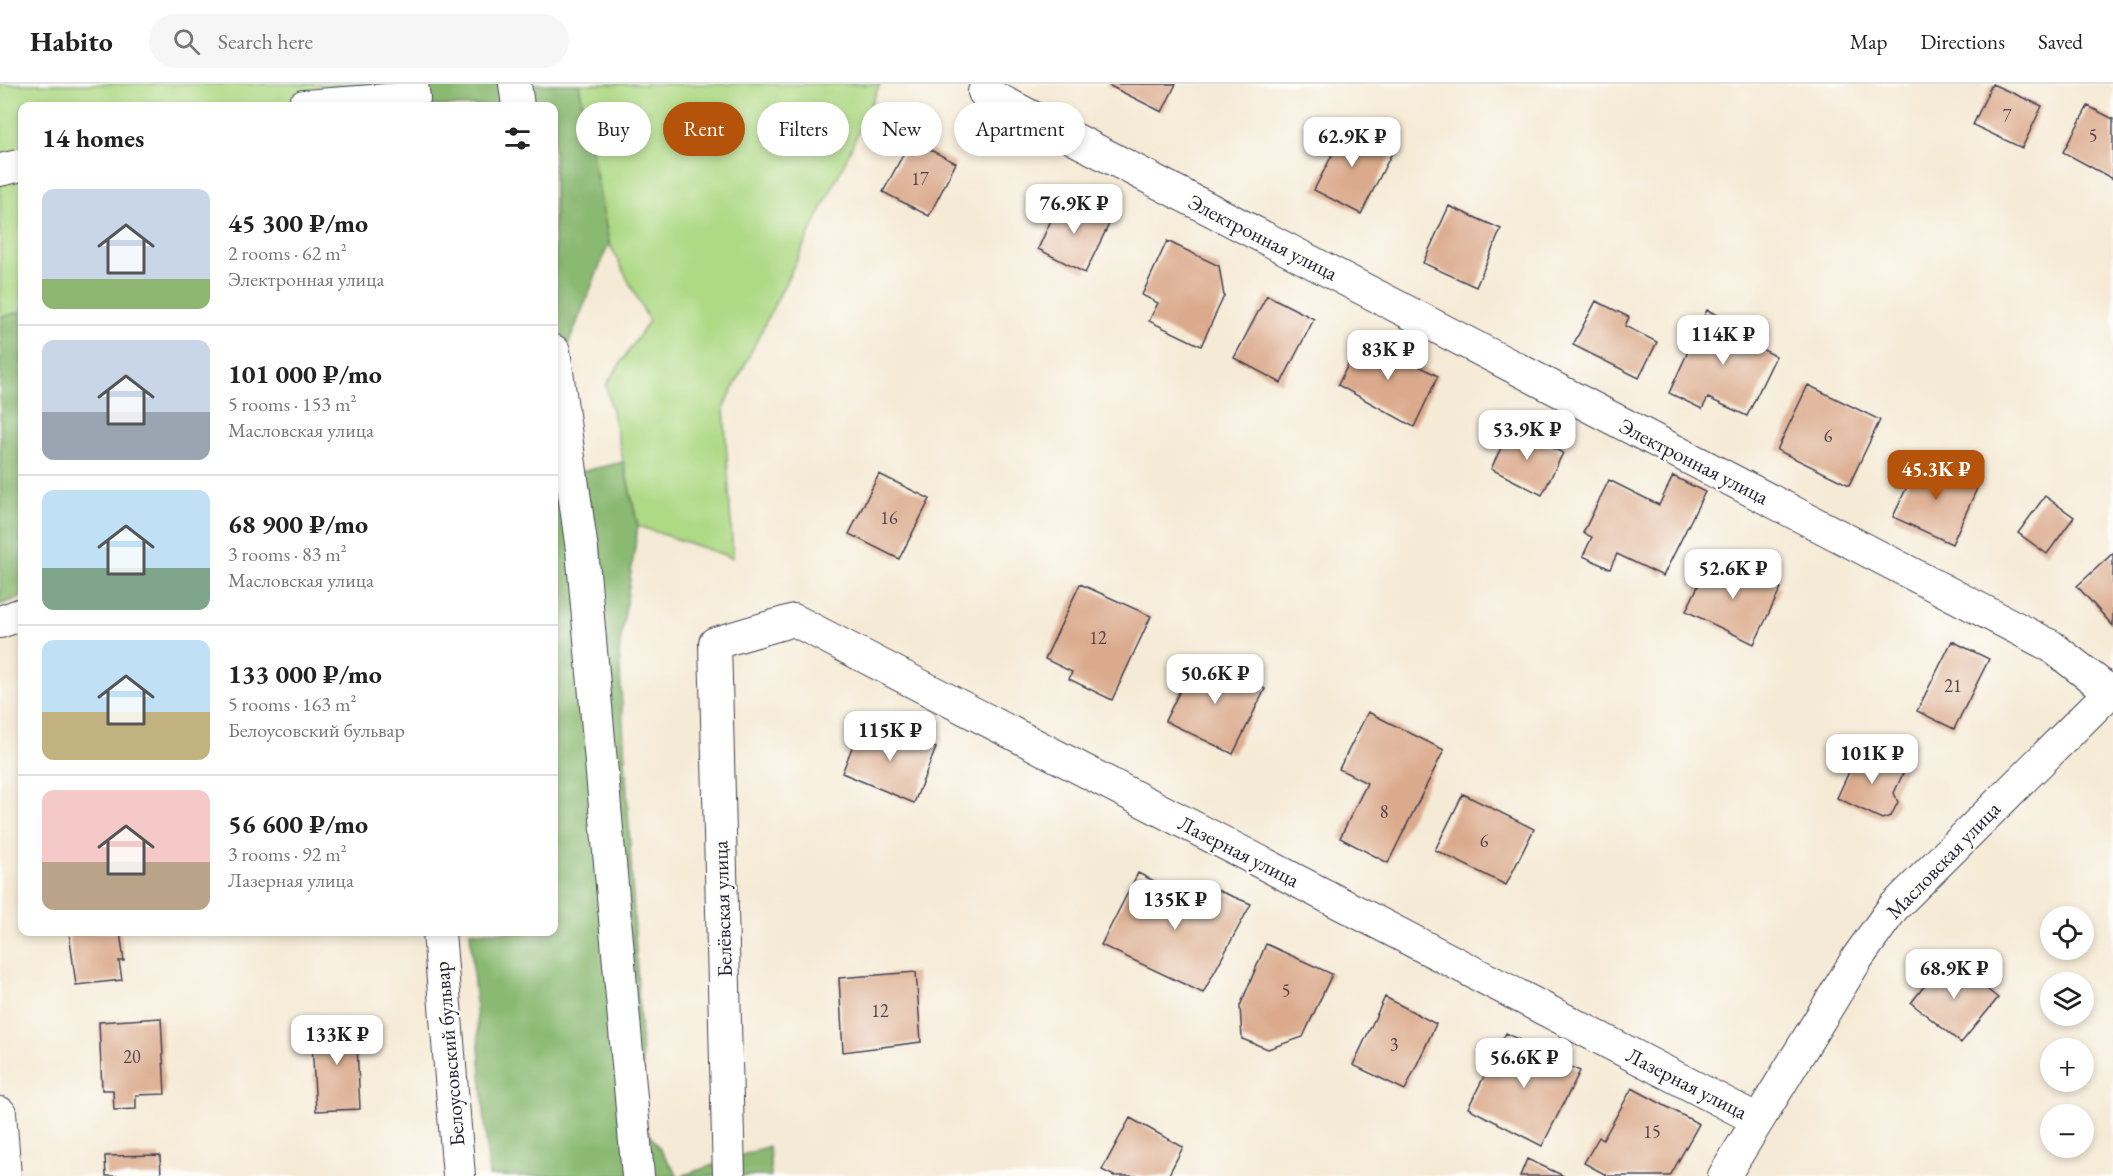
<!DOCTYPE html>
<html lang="en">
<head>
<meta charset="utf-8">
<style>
	body { margin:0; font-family:"EB Garamond",serif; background:#f6f6f6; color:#222; height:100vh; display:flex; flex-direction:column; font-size:22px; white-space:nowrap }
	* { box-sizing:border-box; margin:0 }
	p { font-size:20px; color:#767676 }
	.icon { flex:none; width:33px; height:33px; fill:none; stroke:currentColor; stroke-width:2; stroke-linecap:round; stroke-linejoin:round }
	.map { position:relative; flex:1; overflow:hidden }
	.drawer { position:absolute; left:18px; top:18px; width:540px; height:834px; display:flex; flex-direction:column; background:#fff; border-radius:12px; box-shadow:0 3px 9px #0003 }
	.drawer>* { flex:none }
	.hud { position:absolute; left:576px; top:18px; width:570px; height:54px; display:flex; gap:12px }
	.buttons { position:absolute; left:2040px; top:822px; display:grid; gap:12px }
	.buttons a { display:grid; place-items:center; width:54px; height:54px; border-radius:50%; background:#fff; box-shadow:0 3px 9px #0003; font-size:30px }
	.price { position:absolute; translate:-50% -51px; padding:0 14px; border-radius:12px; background:#fff; color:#222; font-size:20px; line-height:39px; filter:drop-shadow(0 2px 3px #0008) }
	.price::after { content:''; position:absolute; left:50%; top:36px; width:18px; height:14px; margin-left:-9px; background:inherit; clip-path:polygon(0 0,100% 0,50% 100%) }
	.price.on { background:#b45309; color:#fff }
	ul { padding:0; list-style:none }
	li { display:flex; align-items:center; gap:18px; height:150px; padding:0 24px }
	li+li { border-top:2px solid #e0e0e0 }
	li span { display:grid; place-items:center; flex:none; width:168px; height:120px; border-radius:12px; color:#555 }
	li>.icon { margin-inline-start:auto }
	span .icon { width:72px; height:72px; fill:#fffc; stroke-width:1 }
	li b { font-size:26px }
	h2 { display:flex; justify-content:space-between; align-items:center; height:72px; padding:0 24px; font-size:26px }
	.tag { padding:0 21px; border-radius:27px; background:#fff; box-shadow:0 3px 9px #0003; font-size:21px; line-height:54px }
	.tag.on { background:#b45309; color:#fff }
	header { display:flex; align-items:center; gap:36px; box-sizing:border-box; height:84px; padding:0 30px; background:#fff; border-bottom:2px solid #e0e0e0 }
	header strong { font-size:28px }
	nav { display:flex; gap:33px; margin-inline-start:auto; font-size:21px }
	.search { width:420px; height:54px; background:#f6f6f6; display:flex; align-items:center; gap:15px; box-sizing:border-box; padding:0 21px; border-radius:33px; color:#767676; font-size:22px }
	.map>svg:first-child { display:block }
</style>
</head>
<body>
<header>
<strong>Habito</strong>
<div class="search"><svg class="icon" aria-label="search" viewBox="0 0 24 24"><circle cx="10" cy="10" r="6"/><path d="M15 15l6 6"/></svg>Search here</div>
<nav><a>Map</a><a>Directions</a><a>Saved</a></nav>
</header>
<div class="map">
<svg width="2113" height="1092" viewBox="0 0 2113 1092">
	<rect width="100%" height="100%" fill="#fdfcf7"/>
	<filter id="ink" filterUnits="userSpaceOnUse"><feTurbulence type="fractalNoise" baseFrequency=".0167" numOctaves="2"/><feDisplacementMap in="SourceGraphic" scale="12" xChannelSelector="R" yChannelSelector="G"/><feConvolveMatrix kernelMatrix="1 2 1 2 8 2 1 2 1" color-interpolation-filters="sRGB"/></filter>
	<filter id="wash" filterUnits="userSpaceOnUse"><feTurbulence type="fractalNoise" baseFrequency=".008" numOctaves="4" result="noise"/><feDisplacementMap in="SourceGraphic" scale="24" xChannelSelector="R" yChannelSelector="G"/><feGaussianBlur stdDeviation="1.35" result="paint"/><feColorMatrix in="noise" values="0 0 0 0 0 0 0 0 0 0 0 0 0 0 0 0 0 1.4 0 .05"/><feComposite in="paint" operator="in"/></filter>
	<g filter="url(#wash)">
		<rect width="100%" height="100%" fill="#f5ead5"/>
		<!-- green -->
		<path fill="#aed985" stroke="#687e60" stroke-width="1.5" d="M0 0H418L422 22H22V228L0 233Z
			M579 0H880L844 80 724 323 733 474 638 442 606 301 649 237 609 159Z"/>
		<!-- forest -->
		<path fill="#8ab972" stroke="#566e56" stroke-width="1.5" d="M418 0H579L609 159 554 296V22H422Z
			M22 228V513L0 521V233Z
			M623 378 638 442 619 568 646 1045 678 1092H489L470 848H554V394Z
			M769 1062 771 1092H681Z"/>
		<g id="blocks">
			<!-- building -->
			<path fill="#dbaa8c" d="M1106 0H1176L1162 28Z
				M1992 0 2042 22 2022 64 1973 41Z
				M2088 22 2113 35V95L2063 68Z
				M1337 39 1393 67 1361 130 1314 106 1332 71 1323 66Z
				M911 56 956 79 929 132 883 108Z
				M1062 112 1110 138 1085 189 1038 165Z
				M1449 122 1501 145 1476 203 1423 179Z
				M1167 157 1219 182 1224 212 1201 262 1149 237 1158 219 1142 211Z
				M1267 211 1314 235 1281 299 1234 274Z
				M1596 217 1629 233 1625 242 1657 258 1639 294 1573 261Z
				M1707 226 1758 250 1753 261 1776 272 1747 332 1708 314 1702 325 1669 309Z
				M1362 252 1438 292 1414 343 1338 301Z
				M1808 301 1880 336 1849 401 1777 366Z
				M1511 343 1563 369 1542 411 1491 385Z
				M1920 374 1979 400 1952 460 1893 433Z
				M879 390 930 415 899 475 849 450Z
				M1673 392 1705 408 1663 492 1617 470 1610 485 1583 472 1592 453 1583 449 1609 396 1659 421Z
				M2045 412 2074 433 2047 470 2018 449Z
				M2113 469V542L2077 502Z
				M1713 471 1781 504 1754 560 1686 527Z
				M1080 500 1151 532 1112 616 1069 595 1072 588 1045 575Z
				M1952 557 1989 575 1954 645 1917 627Z
				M1197 572 1265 605 1233 670 1165 637Z
				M1368 628 1444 666 1388 779 1340 754 1367 699 1339 685Z
				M881 642 936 664 914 719 842 689 855 656Z
				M1860 664 1905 685 1894 709 1898 718 1891 732 1882 735 1837 714Z
				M1463 710 1534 745 1506 801 1435 766Z
				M1138 789 1208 824 1217 806 1251 820 1203 909 1101 861Z
				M69 848H120L124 877H119L122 896 76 901Z
				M1266 860 1332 890 1303 953 1268 965 1242 955 1240 922Z
				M1947 873 1998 914 1961 959 1911 919Z
				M916 888 921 958 843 968 839 894Z
				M1385 913 1436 940 1405 1006 1353 981Z
				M161 934 165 1010 136 1011V1025L114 1026 113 1006H102L99 938Z
				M366 939 367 959 357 960 360 1025 316 1027 311 942Z
				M1506 949 1580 987 1542 1062 1468 1024Z
				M1632 1004 1699 1040 1670 1092H1608L1584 1079 1599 1053 1603 1056Z
				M1130 1034 1183 1063 1168 1092H1114L1102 1086Z
				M160 1071 161 1092H106L105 1072Z
				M1527 1075 1564 1092H1520Z"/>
		</g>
	</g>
	<g filter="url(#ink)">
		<use href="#blocks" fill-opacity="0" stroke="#424052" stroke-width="1.5"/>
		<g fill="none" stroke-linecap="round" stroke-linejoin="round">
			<!-- minor casing -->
			<g stroke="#424052" stroke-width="34">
				<path id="minor" d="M515 0 518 22
					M984 8 2051 562 2110 608
					M304 22 414 14 412 0
					M0 86 22 81
					M554 267 582 466 638 1092
					M0 538 22 530
					M439 848 459 1092
					M0 1029 5 1092
					M729 1092 715 559 794 536 1758 1036
					M1724 1092 1858 873 1893 824 2113 605"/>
			</g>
			<!-- minor -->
			<use href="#minor" stroke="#fff" stroke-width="32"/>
		</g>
	</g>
	<g text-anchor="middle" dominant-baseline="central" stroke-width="4.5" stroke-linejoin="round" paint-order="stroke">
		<!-- number labels -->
		<g font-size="18" fill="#50444f">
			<text x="2007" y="31">7</text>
			<text x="2093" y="51">5</text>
			<text x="920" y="94">17</text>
			<text x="1828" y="351">6</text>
			<text x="889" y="433">16</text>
			<text x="1098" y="553">12</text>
			<text x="1953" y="601">21</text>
			<text x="1384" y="727">8</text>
			<text x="1484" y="756">6</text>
			<text x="1286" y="906">5</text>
			<text x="880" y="926">12</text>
			<text x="1394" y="960">3</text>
			<text x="132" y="972">20</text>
			<text x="1652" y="1047">15</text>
		</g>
		<!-- street labels -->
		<g font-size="21" fill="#22223b" stroke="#fdfcf7">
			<text transform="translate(1263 153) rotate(27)">Электронная улица</text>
			<text transform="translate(1694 377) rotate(27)">Электронная улица</text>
			<text transform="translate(1239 767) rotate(27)">Лазерная улица</text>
			<text transform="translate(1943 776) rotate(-46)">Масловская улица</text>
			<text transform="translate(722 825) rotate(-92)">Белёвская улица</text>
			<text transform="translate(449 970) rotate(-95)">Белоусовский бульвар</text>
			<text transform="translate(1687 999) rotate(27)">Лазерная улица</text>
		</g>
	</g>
</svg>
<div class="buttons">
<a><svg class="icon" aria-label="locate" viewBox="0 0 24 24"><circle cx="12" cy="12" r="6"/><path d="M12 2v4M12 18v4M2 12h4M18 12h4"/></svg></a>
<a><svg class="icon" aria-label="layers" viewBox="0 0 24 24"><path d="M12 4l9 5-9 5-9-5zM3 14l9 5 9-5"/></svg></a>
<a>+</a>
<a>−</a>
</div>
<b class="price" style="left:1352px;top:84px">62.9K ₽</b>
<b class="price" style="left:1074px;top:151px">76.9K ₽</b>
<b class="price" style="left:1723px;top:282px">114K ₽</b>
<b class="price" style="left:1388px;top:297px">83K ₽</b>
<b class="price" style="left:1527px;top:377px">53.9K ₽</b>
<b class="price on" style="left:1936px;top:417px">45.3K ₽</b>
<b class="price" style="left:1733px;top:516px">52.6K ₽</b>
<b class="price" style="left:1215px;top:621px">50.6K ₽</b>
<b class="price" style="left:890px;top:678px">115K ₽</b>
<b class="price" style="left:1872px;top:701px">101K ₽</b>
<b class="price" style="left:1175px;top:847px">135K ₽</b>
<b class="price" style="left:1954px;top:916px">68.9K ₽</b>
<b class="price" style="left:337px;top:982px">133K ₽</b>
<b class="price" style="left:1524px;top:1005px">56.6K ₽</b>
<div class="hud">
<a class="tag">Buy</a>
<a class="tag on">Rent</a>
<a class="tag">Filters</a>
<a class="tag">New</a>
<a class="tag">Apartment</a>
</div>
<section class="drawer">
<h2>14 homes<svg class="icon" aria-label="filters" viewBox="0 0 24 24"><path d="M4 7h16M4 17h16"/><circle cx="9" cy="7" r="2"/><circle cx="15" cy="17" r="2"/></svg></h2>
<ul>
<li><span style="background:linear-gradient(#c9d6e8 75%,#8fb573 0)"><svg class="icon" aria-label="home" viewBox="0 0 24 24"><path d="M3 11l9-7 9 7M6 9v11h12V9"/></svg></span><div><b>45 300 ₽/mo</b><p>2 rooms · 62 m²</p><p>Электронная улица</p></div></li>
<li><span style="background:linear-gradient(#c9d6e8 60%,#9aa5b1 0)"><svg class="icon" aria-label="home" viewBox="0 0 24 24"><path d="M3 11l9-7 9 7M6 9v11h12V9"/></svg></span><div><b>101 000 ₽/mo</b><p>5 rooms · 153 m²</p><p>Масловская улица</p></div></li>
<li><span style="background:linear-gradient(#bfe0f5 65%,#7fa58c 0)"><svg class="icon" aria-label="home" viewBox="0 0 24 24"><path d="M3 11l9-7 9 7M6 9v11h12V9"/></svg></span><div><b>68 900 ₽/mo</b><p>3 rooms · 83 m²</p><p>Масловская улица</p></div></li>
<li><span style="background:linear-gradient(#bfe0f5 60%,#c2b280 0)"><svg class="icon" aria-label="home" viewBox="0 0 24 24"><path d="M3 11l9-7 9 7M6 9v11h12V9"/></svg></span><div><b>133 000 ₽/mo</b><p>5 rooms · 163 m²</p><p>Белоусовский бульвар</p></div></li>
<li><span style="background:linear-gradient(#f6c9c9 60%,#b9a48a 0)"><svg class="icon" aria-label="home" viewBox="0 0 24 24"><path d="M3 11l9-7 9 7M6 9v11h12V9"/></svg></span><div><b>56 600 ₽/mo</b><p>3 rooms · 92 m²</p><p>Лазерная улица</p></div></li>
</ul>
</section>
</div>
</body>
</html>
